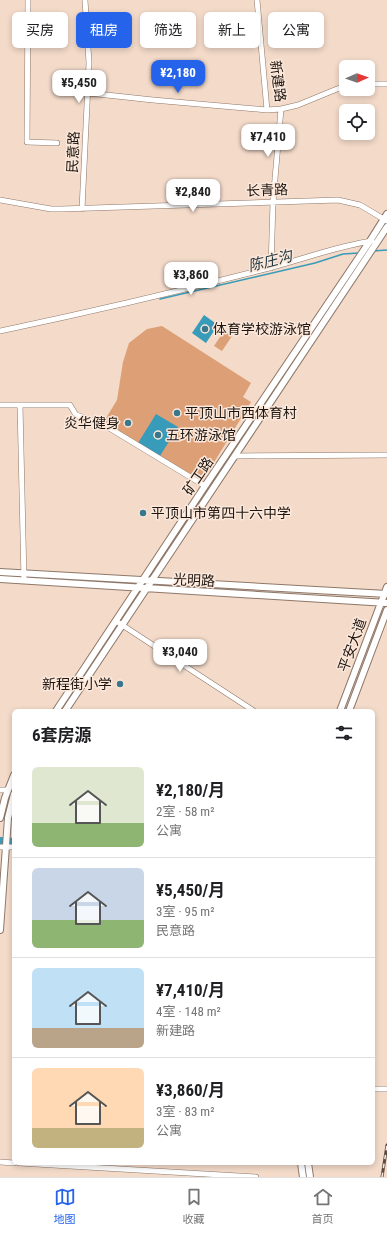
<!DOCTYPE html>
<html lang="zh">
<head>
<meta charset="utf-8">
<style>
	body { margin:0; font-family:"Roboto Condensed","Noto Sans SC",sans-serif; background:#f2f2f2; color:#202124; height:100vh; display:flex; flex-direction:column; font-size:15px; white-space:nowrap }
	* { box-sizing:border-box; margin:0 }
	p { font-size:13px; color:#757577 }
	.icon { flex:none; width:22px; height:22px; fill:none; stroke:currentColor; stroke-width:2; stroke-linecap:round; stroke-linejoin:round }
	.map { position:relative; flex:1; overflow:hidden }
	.panel { position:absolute; left:12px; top:709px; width:363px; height:456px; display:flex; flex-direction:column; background:#fff; border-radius:6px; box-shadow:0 2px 6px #0003 }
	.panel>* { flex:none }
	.hud { position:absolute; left:12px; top:12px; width:363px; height:36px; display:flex; gap:8px }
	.needle { width:26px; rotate:88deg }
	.tools { position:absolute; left:339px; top:60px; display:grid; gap:8px }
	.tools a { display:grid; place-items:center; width:36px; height:36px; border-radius:6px; background:#fff; box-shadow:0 2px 6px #0003; font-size:20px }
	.price { position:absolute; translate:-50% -34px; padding:0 9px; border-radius:8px; background:#fff; color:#222; font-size:13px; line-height:26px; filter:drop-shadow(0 1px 2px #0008) }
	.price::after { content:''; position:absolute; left:50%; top:24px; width:12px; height:9px; margin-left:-6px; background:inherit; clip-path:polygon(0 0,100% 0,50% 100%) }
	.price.active { background:#2563eb; color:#fff }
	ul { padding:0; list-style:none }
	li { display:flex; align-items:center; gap:12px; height:100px; padding:0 20px }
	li+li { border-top:1px solid #e0e0e0 }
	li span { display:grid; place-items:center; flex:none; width:112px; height:80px; border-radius:6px; color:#555 }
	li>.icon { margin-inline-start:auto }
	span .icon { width:48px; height:48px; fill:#fffc; stroke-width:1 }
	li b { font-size:17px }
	h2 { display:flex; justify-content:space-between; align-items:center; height:48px; padding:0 20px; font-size:17px }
	.pill { padding:0 14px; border-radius:6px; background:#fff; box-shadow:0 2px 6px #0003; font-size:14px; line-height:36px }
	.pill.active { background:#2563eb; color:#fff }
	.tabs { display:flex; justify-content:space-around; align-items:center; height:56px; border-top:1px solid #e0e0e0; background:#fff; font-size:11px; color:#757577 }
	.tabs a { display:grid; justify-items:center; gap:2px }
	.tabs .active { color:#2563eb }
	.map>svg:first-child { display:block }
</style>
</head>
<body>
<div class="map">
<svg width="387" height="1177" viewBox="0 0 387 1177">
	<rect width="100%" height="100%" fill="#f3dac9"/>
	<!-- green -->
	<path fill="#dda076" d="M162 326 251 383 243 397 251 402 202 482 103 423 117 400 123 362 129 343 147 329Z
		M224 331 232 336 222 351 214 346Z"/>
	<!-- water -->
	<path fill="#379bb9" d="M204 315 218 325 206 343 192 333Z
		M156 414 178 427 160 456 138 443Z"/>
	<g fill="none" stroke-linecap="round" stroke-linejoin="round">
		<!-- stream -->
		<path stroke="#379bb9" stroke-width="1.5" d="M373 251 387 250
			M160 299 315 263 343 254 359 253"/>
		<!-- river -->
		<path stroke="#379bb9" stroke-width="8" d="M0 841 14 842"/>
		<!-- minor casing -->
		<g stroke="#8e7869" stroke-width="6">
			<path id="minor" d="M28 0 27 142 57 143
				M257 0 267 110
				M368 84H387
				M88 93 153 100 267 110 281 109 273 202 271 268
				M281 109 298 105 337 89 346 86
				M0 200 51 209H61L338 200 360 205 387 221
				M82 209 89 63 85 0
				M0 331C90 312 180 291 269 268 304 259 337 246 372 241
				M0 405H70L76 415 101 423 205 486
				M20 405 24 580
				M235 456 387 455
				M116 621 254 711
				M0 790H7
				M0 847H14
				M373 1089H387
				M0 1162 14 1163
				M19 1163 256 1177"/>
		</g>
		<!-- major casing -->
		<g stroke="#8e7869" stroke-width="8">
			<path id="major" d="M0 572 387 594
				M0 579 387 603
				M56 711 205 486 370 241 387 214
				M65 711 387 227
				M340 711 387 587
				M349 711 387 610
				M0 818 5 798 14 775
				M0 930 8 818 14 794
				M301 1163 303 1177
				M308 1163 310 1177"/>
		</g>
		<!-- minor -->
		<use href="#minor" stroke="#fff" stroke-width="5"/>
		<!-- major -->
		<use href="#major" stroke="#fff" stroke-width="6"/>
		<!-- rail casing -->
		<g stroke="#594c43" stroke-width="3">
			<path id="rail" d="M382 1177 387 1145"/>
		</g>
		<!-- rail -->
		<use href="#rail" stroke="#fce8db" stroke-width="1.5" stroke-dasharray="4.5" stroke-linecap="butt"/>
	</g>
	<!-- markers -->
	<g fill="#38778c" stroke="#fce8db" stroke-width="1.5">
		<circle cx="205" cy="329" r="4"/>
		<circle cx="177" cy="413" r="4"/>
		<circle cx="128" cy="423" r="4"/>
		<circle cx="158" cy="435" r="4"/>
		<circle cx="143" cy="513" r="4"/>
		<circle cx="120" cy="684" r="4"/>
	</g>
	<g text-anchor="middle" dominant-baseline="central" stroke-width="3" stroke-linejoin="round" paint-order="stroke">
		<!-- street labels -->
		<g font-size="14" fill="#1e1610" stroke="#fce8db">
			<text transform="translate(278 81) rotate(82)">新建路</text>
			<text transform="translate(73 152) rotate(-87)">民意路</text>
			<text transform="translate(267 190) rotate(-2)">长青路</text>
			<text transform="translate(198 476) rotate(-56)">矿工路</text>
			<text transform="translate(194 580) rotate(3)">光明路</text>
			<text transform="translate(352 645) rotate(-70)">平安大道</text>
		</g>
		<!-- poi labels -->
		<g font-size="14" fill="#1e1610" stroke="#fce8db" text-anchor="start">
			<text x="213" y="329">体育学校游泳馆</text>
			<text x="185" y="413">平顶山市西体育村</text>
			<text x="120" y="423" text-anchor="end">炎华健身</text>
			<text x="166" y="435">五环游泳馆</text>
			<text x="151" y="513">平顶山市第四十六中学</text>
			<text x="112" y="684" text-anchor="end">新程街小学</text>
		</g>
		<!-- water labels -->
		<g font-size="15" font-style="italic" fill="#20363e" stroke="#fce8db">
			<text transform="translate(270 261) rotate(-14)">陈庄沟</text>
		</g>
	</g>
</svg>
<div class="tools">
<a><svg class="needle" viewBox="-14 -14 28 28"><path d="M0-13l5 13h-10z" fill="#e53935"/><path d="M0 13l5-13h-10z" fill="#757577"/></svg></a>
<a><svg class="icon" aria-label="locate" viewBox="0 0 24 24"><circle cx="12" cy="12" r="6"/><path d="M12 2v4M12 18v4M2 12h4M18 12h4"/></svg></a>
</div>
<b class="price active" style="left:178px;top:94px">¥2,180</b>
<b class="price" style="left:79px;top:104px">¥5,450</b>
<b class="price" style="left:268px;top:158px">¥7,410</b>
<b class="price" style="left:193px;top:213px">¥2,840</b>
<b class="price" style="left:191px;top:296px">¥3,860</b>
<b class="price" style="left:180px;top:673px">¥3,040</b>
<div class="hud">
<a class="pill">买房</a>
<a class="pill active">租房</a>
<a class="pill">筛选</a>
<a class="pill">新上</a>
<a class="pill">公寓</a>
</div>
<section class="panel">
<h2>6套房源<svg class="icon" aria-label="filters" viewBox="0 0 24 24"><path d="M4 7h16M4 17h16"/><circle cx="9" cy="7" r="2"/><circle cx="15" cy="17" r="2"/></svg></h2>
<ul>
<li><span style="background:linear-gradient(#dfe7d0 70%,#8fb573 0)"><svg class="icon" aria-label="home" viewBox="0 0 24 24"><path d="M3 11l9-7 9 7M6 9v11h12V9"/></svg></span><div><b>¥2,180/月</b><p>2室 · 58 m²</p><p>公寓</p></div></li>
<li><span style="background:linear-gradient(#c9d6e8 65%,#8fb573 0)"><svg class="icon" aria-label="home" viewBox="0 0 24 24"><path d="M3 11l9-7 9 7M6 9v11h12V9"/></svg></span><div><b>¥5,450/月</b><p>3室 · 95 m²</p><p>民意路</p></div></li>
<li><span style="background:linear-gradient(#bfe0f5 75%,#b9a48a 0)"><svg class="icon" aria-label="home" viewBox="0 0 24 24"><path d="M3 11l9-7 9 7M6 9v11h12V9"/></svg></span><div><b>¥7,410/月</b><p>4室 · 148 m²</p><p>新建路</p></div></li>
<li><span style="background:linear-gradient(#ffd9b3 75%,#c2b280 0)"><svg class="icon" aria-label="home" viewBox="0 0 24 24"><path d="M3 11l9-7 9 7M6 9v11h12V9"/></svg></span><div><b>¥3,860/月</b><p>3室 · 83 m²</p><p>公寓</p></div></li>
</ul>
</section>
</div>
<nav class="tabs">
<a class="active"><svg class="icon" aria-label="map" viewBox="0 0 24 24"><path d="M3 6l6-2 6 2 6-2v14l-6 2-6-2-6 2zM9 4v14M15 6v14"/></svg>地图</a>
<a><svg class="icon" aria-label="saved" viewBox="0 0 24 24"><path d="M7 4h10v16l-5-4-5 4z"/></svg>收藏</a>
<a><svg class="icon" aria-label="home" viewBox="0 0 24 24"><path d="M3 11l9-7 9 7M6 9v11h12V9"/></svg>首页</a>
</nav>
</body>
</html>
